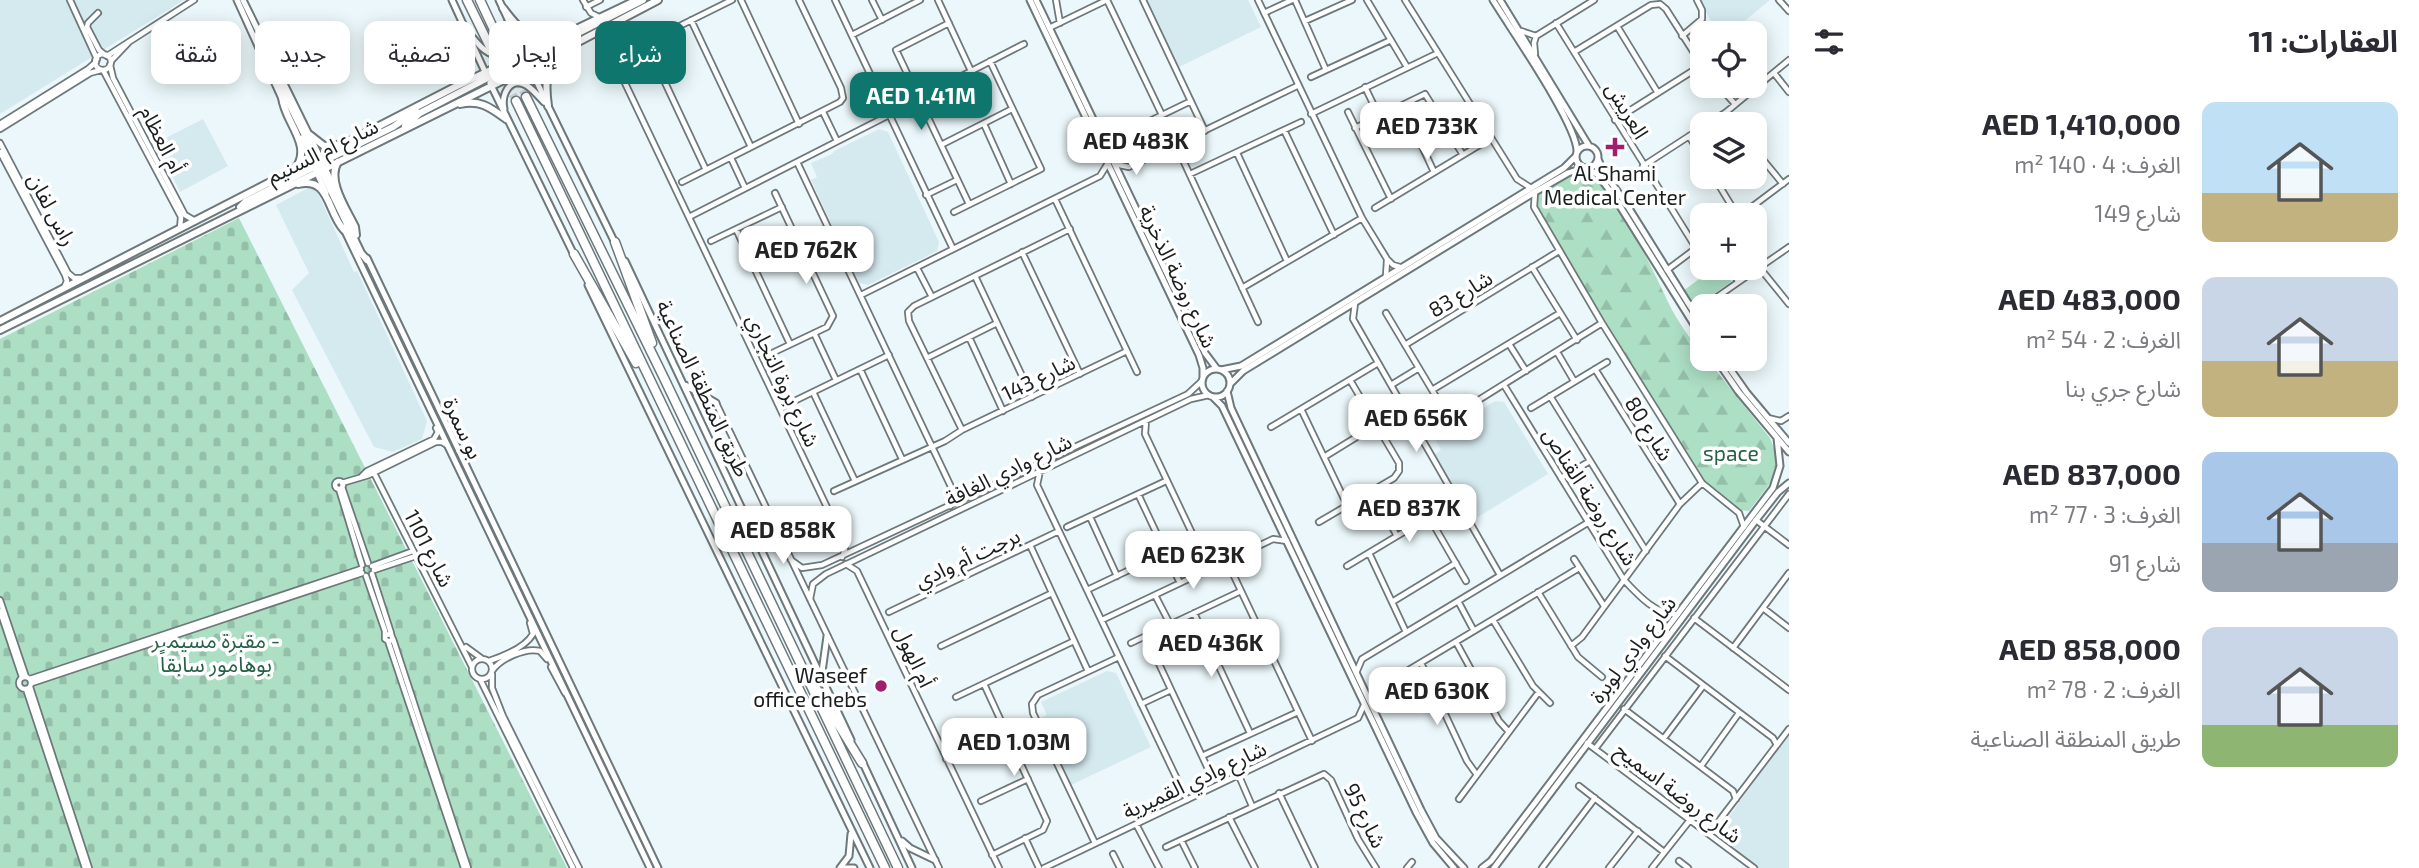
<!DOCTYPE html>
<html lang="ar">
<head>
<meta charset="utf-8">
<style>
	body { margin:0; font-family:"Exo 2","Noto Sans Arabic",sans-serif; background:#f7f7f7; color:#2b2b33; direction:rtl; height:100vh; display:flex; flex-direction:column; font-size:26px; white-space:nowrap }
	* { box-sizing:border-box; margin:0 }
	p { font-size:23px; color:#7c7c81 }
	.icon { flex:none; width:38px; height:38px; fill:none; stroke:currentColor; stroke-width:2; stroke-linecap:round; stroke-linejoin:round }
	.map { position:relative; flex:1; overflow:hidden; direction:ltr }
	.drawer { display:flex; flex-direction:column; background:#fff; width:630px }
	.drawer>* { flex:none }
	.banner { position:absolute; left:21px; top:21px; width:665px; height:63px; direction:rtl; display:flex; gap:14px }
	.fabs { position:absolute; left:1690px; top:21px; display:grid; gap:14px }
	.fabs a { display:grid; place-items:center; width:77px; height:77px; border-radius:14px; background:#fff; box-shadow:0 4px 18px #0003; font-size:35px }
	.price { position:absolute; translate:-50% -60px; padding:0 16px; border-radius:14px; background:#fff; color:#222; font-size:23px; line-height:46px; filter:drop-shadow(0 2px 4px #0008) }
	.price::after { content:''; position:absolute; left:50%; top:42px; width:21px; height:16px; margin-left:-10px; background:inherit; clip-path:polygon(0 0,100% 0,50% 100%) }
	.price.on { background:#0f766e; color:#fff }
	ul { padding:0; list-style:none }
	li { display:flex; align-items:center; gap:21px; height:175px; padding:0 21px }
	li span { display:grid; place-items:center; flex:none; width:196px; height:140px; border-radius:14px; color:#555 }
	li>.icon { margin-inline-start:auto }
	span .icon { width:84px; height:84px; fill:#fffc; stroke-width:1 }
	li b { font-size:30px }
	h2 { display:flex; justify-content:space-between; align-items:center; height:84px; padding:0 21px; font-size:30px }
	.pill { padding:0 24px; border-radius:14px; background:#fff; box-shadow:0 4px 18px #0003; font-size:24px; line-height:63px }
	.pill.on { background:#0f766e; color:#fff }
	main { display:flex; flex:1; min-height:0 }
	.map>svg:first-child { display:block }
</style>
</head>
<body>
<main>
<section class="drawer">
<h2>العقارات: 11<svg class="icon" aria-label="filters" viewBox="0 0 24 24"><path d="M4 7h16M4 17h16"/><circle cx="9" cy="7" r="2"/><circle cx="15" cy="17" r="2"/></svg></h2>
<ul>
<li><span style="background:linear-gradient(#bfe0f5 65%,#c2b280 0)"><svg class="icon" aria-label="home" viewBox="0 0 24 24"><path d="M3 11l9-7 9 7M6 9v11h12V9"/></svg></span><div><b>AED 1,410,000</b><p>الغرف: 4 · 140 m²</p><p>شارع 149</p></div></li>
<li><span style="background:linear-gradient(#c9d6e8 60%,#c2b280 0)"><svg class="icon" aria-label="home" viewBox="0 0 24 24"><path d="M3 11l9-7 9 7M6 9v11h12V9"/></svg></span><div><b>AED 483,000</b><p>الغرف: 2 · 54 m²</p><p>شارع جري بنا</p></div></li>
<li><span style="background:linear-gradient(#a9c7e8 65%,#9aa5b1 0)"><svg class="icon" aria-label="home" viewBox="0 0 24 24"><path d="M3 11l9-7 9 7M6 9v11h12V9"/></svg></span><div><b>AED 837,000</b><p>الغرف: 3 · 77 m²</p><p>شارع 91</p></div></li>
<li><span style="background:linear-gradient(#c9d6e8 70%,#8fb573 0)"><svg class="icon" aria-label="home" viewBox="0 0 24 24"><path d="M3 11l9-7 9 7M6 9v11h12V9"/></svg></span><div><b>AED 858,000</b><p>الغرف: 2 · 78 m²</p><p>طريق المنطقة الصناعية</p></div></li>
</ul>
</section>
<div class="map">
<svg width="1789" height="868" viewBox="0 0 1789 868">
	<defs>
		<pattern id="forest-firs" width="22" height="20" patternUnits="userSpaceOnUse" patternTransform="scale(1.75)"><rect width="22" height="20" fill="#addfc5"/><path d="M5 1l3.5 6h-7zM16 11l3.5 6h-7z" fill="#94bfa9"/></pattern>
		<pattern id="cemetery-stones" width="16" height="16" patternUnits="userSpaceOnUse" patternTransform="scale(1.75)"><rect width="16" height="16" fill="#addfc5"/><path d="M2 7V4a2 2 0 0 1 4 0v3zM10 15v-3a2 2 0 0 1 4 0v3z" fill="#94bfa9"/></pattern>
	</defs>
	<rect width="100%" height="100%" fill="#ebf7fa"/>
	<!-- built -->
	<path fill="#d5eaef" d="M0 0H184L0 114Z
		M1145 0H1248L1261 27 1177 68Z
		M1699 0H1770L1730 33H1708L1711 21Z
		M203 119 228 166 180 192 156 143Z
		M879 129 888 132 939 242 937 251 868 285 859 283 811 180 817 177 811 163 832 154 834 151Z
		M310 187 316 189 354 272 357 271 427 421 422 439 393 452 374 447 292 290 309 273 276 205Z
		M1495 401 1504 402 1548 474 1473 520 1435 454 1441 450 1434 437Z
		M1107 671 1116 673 1151 747 1071 785 1041 718 1047 715 1041 702Z
		M1789 733V868H1755L1723 844 1727 838 1718 832Z"/>
	<!-- green -->
	<path fill="#addfc5" d="M1714 268H1726L1732 277 1731 282 1700 303 1690 301 1683 291Z"/>
	<!-- forest -->
	<path fill="url(#forest-firs)" d="M1579 171C1609 173 1656 277 1669 304 1678 322 1690 339 1703 354V359H1707L1770 438 1775 451 1776 465 1772 481 1749 511 1738 510 1701 480 1584 290 1535 206 1537 194 1569 174Z"/>
	<!-- cemetery -->
	<path fill="url(#cemetery-stones)" d="M239 218 567 868H0V339Z"/>
	<g fill="none" stroke-linecap="round" stroke-linejoin="round">
		<!-- trunk-tunnel -->
		<path stroke="#ccd6d9" stroke-width="8" stroke-dasharray="8 4" stroke-linecap="butt" d="M502 47 526 97
			M492 51 516 101"/>
		<!-- minor casing -->
		<g stroke="#6d787b" stroke-width="8">
			<path id="minor" d="M70 0 97 59
				M583 0 591 13 599 17
				M741 0 799 124
				M835 0 953 249
				M872 0 882 20
				M938 0 971 71
				M1056 0 1060 23
				M1107 0 1162 115
				M1143 0 1205 131
				M1258 0 1362 218 1387 259 1393 265 1400 267
				M1295 0 1326 70
				M1367 0 1407 67
				M1405 0 1517 179 1531 188
				M1779 0 1789 11
				M586 7 600 0
				M98 13 88 23 87 27 99 50 105 55
				M1264 13 1292 0
				M691 20 751 147
				M1305 21 1352 0
				M949 23 896 50 969 204
				M1556 23 1696 248
				M1617 26 1658 93
				M606 28 605 41 844 543 845 550 842 557
				M1049 28 1107 0
				M1521 31 1536 36
				M852 35 920 0
				M1682 36 1702 19V10L1697 0
				M646 42 706 170
				M1574 52 1651 5 1660 4 1666 9 1703 67
				M1535 54 1534 43 1536 36 1594 0
				M95 62a8 8 0 1 1 16 0a8 8 0 1 1-16 0Z
				M621 55 732 0
				M107 56 194 0
				M111 61 129 42
				M110 65 113 78 185 215 195 221
				M103 70 181 217 180 228
				M1774 73 1789 92
				M1311 77 1391 40
				M1719 86 1735 104
				M1365 87 1379 116
				M919 98 1024 44
				M1403 105 1434 172
				M823 112 837 141
				M1348 112 1391 199
				M1725 113 1734 124
				M1311 114 1438 53
				M1615 120 1702 65
				M0 124 88 69 96 62
				M984 124 1011 184
				M1707 124 1725 113 1789 60
				M1355 128 1425 94 1463 155
				M0 129 90 73 101 70
				M1284 130 1334 235
				M1127 132 1191 101
				M1689 136 1703 159
				M0 143 68 273 74 278H81
				M941 145 1012 109
				M1176 145 1258 322
				M1755 150 1783 184
				M0 152 65 275 67 281 64 288
				M1237 153 1287 261
				M731 158 745 188
				M797 162 953 491 950 506
				M1115 164 1129 167 1297 86
				M1643 166 1703 127
				M1190 174 1301 122
				M1714 177 1737 215
				M682 182 840 102 843 98 841 88 799 0
				M1535 192 1534 207 1602 323 1702 483 1739 513
				M926 195 957 180
				M1055 199 1137 372
				M1375 208 1491 138
				M954 212 1041 169 990 61
				M1741 215 1789 179
				M689 217 889 115
				M736 229 790 344
				M711 241 782 207
				M1022 252 1080 374
				M808 261 838 246
				M1532 267 1577 340
				M1759 267 1789 304
				M917 268 932 297
				M1729 268 1738 281
				M1667 270 1703 243
				M975 276 1032 397
				M1386 276 1387 260
				M1242 288 1362 218
				M861 295 1100 176 1108 163
				M1355 303 1353 319 1500 575
				M1688 303 1694 306 1704 305
				M1704 306 1789 247
				M1386 313 1441 405
				M1702 322 1703 309
				M814 333 836 380
				M969 337 1003 411
				M1509 344 1526 371
				M1405 345 1559 251
				M1557 352 1574 381
				M768 355 827 327 833 316 775 193
				M927 358 997 323
				M860 369 902 459
				M1595 369 1680 504
				M1391 385 1419 368
				M1504 385 1624 580C1638 595 1657 616 1678 614
				M1432 390 1560 313
				M813 392 855 481
				M1550 396 1646 551
				M716 403 939 868
				M780 408 889 355
				M1531 408 1607 362
				M1301 409 1347 505
				M1768 418 1781 421 1789 416
				M1146 421 1145 434 1209 569
				M1271 427 1378 363
				M962 430 909 321 908 312 914 306 1070 229
				M1421 436 1602 323
				M1324 457 1376 425
				M372 469 472 667
				M1040 471 1037 485 1187 800
				M362 476 367 471 434 439 438 432 436 428
				M1561 478 1590 461
				M335 485a4 4 0 1 1 8 0a4 4 0 1 1-8 0Z
				M342 483 369 475 436 442H442L447 445
				M342 487 368 563
				M339 489 362 565
				M834 491 945 441 962 430 1127 351
				M1372 491 1397 536
				M1138 494 1180 583
				M1739 513 1744 527
				M1090 517 1117 576
				M1429 517 1466 581
				M1756 520 1789 545
				M1319 522 1394 478 1399 471V463L1350 380
				M1067 527 1166 481
				M1030 545 1088 671
				M1369 553 1406 632
				M1574 559 1604 606
				M791 560 802 568 822 565 1188 394 1202 381
				M846 564 857 571 999 868
				M372 566 413 551
				M1347 566 1457 500
				M374 570 416 556
				M372 574 391 633
				M366 576 385 631V639L388 641 393 640 391 634 386 635
				M1234 576 1312 741
				M1087 590 1165 553
				M1538 592 1578 657 1602 677
				M1155 595 1170 624
				M810 599 813 584 826 574 1191 399 1209 395
				M0 600 26 677
				M1458 601 1474 631
				M1392 602 1456 563
				M1763 608 1789 628
				M0 611 22 677
				M889 612 1059 531
				M1194 613 1250 733
				M1694 618 1789 690
				M1102 620 1273 539 1287 541
				M1493 620 1533 686 1550 703
				M1146 636 1209 771
				M393 639 468 868
				M388 641 464 868
				M1456 642 1499 721 1509 732
				M1131 643 1241 591
				M941 646 1052 593
				M1571 646 1582 637 1680 504 1702 483
				M466 647 481 658
				M1733 648 1789 573
				M1665 656 1773 738 1777 745
				M472 669a10 10 0 1 1 20 0a10 10 0 1 1-20 0Z
				M489 661C504 656 525 648 533 634L530 623
				M1421 663 1467 761 1477 775
				M551 667 565 693
				M492 671C500 659 525 647 540 651L547 659
				M1356 673 1362 659 1589 522
				M492 674V688L503 716 579 868
				M19 683a6 6 0 1 1 12 0a6 6 0 1 1-12 0Z
				M30 679 361 569
				M480 679 573 868
				M1392 680 1579 568
				M32 683 362 573
				M984 684 1047 821 1043 830 992 855
				M30 687 89 868
				M26 689 85 868
				M956 697 1074 641
				M1141 704 1171 690
				M1624 709 1733 791 1736 799
				M1664 738 1703 686
				M1587 743 1754 868
				M1595 749 1789 494
				M1017 754 1046 740
				M1202 756 1298 712
				M946 759 1006 731
				M1701 766 1739 713
				M1239 776 1252 806
				M1579 786 1664 852
				M1279 793 1315 868
				M1459 799 1538 693
				M981 801 1028 779
				M1229 817 1255 868
				M1136 824 1159 868
				M1709 834 1789 729
				M1025 838 1039 868
				M1181 840 1195 868
				M1095 843 1033 713 1032 704 1038 695 1119 657
				M1166 847 1324 774 1331 780 1358 839 1376 868
				M1113 854 1120 868
				M1679 861 1688 868
				M1044 868 1358 718 1364 705
				M1407 868 1412 862
				M1542 868 1595 798
				M1609 868 1638 831
				M1652 868 1690 820"/>
		</g>
		<!-- tertiary casing -->
		<g stroke="#6d787b" stroke-width="9">
			<path id="tertiary" d="M237 0 283 101
				M243 0 320 157
				M452 0 486 74
				M499 0 548 106 615 243
				M1030 0 1199 355 1203 368V377
				M1036 0 1205 353 1217 369
				M1493 0C1510 28 1578 125 1577 152
				M1500 0 1589 146
				M473 38C495 66 515 60 507 23
				M490 83 575 257
				M504 109C501 96 509 76 526 85 533 89 539 97 544 102
				M301 138 326 193
				M1576 157a11 11 0 1 1 22 0a11 11 0 1 1-22 0Z
				M1598 159 1603 171 1625 202 1703 327
				M324 166 335 189
				M1587 168 1598 175 1613 195 1703 339
				M343 227 650 868
				M367 258 658 868
				M625 261 851 740
				M588 285 870 868
				M1716 359 1738 391 1789 452
				M1723 359 1747 393 1789 443
				M1202 383a14 14 0 1 1 28 0a14 14 0 1 1-28 0Z
				M1221 370 1241 366 1564 168 1576 156
				M1230 384 1243 371 1535 192 1568 173 1583 168
				M685 385 716 403
				M1227 391 1231 408 1421 810 1436 838 1464 868
				M1213 397 1222 406 1416 812 1433 843 1454 868
				M822 672 827 636
				M862 761 912 868
				M902 841 910 848 935 860
				M840 868 849 856 851 834
				M846 868H854
				M1482 868 1491 861 1773 488 1780 466 1777 438
				M1494 868 1756 520 1778 492 1789 483"/>
		</g>
		<!-- secondary casing -->
		<g stroke="#6d787b" stroke-width="10">
			<path id="secondary" d="M503 8C517 27 527 39 551 39
				M266 62 274 73 318 162
				M459 83 470 62 466 30
				M491 85 494 76 643 0
				M282 97C284 122 314 145 295 169
				M460 104C480 99 491 108 506 119
				M548 106C545 85 545 69 560 53
				M405 126 420 113 495 74
				M310 135 324 146 336 145
				M338 162C326 180 347 210 355 227L356 235
				M319 166 361 253 367 260
				M316 172 322 162 393 127 416 111
				M298 184C330 176 327 212 344 230
				M240 207 245 202 314 167 318 162
				M0 321 455 87 637 0
				M0 330 538 63 658 0"/>
		</g>
		<!-- trunk casing -->
		<g stroke="#6d787b" stroke-width="11">
			<path id="trunk" d="M467 0 492 51
				M480 0 502 47
				M526 97 663 376 898 868
				M516 101 885 868
				M615 242 652 343
				M574 254 636 363
				M816 688 862 763"/>
		</g>
		<!-- minor -->
		<use href="#minor" stroke="#fff" stroke-width="4.5"/>
		<!-- tertiary -->
		<use href="#tertiary" stroke="#fff" stroke-width="5"/>
		<!-- secondary -->
		<use href="#secondary" stroke="#fff" stroke-width="6"/>
		<!-- trunk -->
		<use href="#trunk" stroke="#fff" stroke-width="8"/>
	</g>
	<!-- markers -->
	<g fill="#a01e70" stroke="#fff" stroke-width="2.5">
		<path d="M1611.5 136.5h7v7h7v7h-7v7h-7v-7h-7v-7h7z"/>
		<circle cx="881" cy="686" r="7"/>
	</g>
	<g text-anchor="middle" dominant-baseline="central" stroke-width="7" stroke-linejoin="round" paint-order="stroke">
		<!-- street labels -->
		<g font-size="21" fill="#1a1e1f" stroke="#fff">
			<text transform="translate(1628 110) rotate(59)">العريش</text>
			<text transform="translate(163 139) rotate(63)">أم العظام</text>
			<text transform="translate(322 150) rotate(-26)">شارع ام السنيم</text>
			<text transform="translate(53 209) rotate(62)">راس لفان</text>
			<text transform="translate(1179 276) rotate(65)">شارع روضة الذخرية</text>
			<text transform="translate(1460 293) rotate(-31)">شارع 83</text>
			<text transform="translate(1038 377) rotate(-26)">شارع 143</text>
			<text transform="translate(784 380) rotate(65)">شارع بروة التجاري</text>
			<text transform="translate(704 388) rotate(65)">طريق المنطقة الصناعية</text>
			<text transform="translate(464 428) rotate(65)">بو سمرة</text>
			<text transform="translate(1650 428) rotate(58)">شارع 80</text>
			<text transform="translate(1008 469) rotate(-26)">شارع وادي الغافة</text>
			<text transform="translate(1591 496) rotate(58)">شارع روضة القناص</text>
			<text transform="translate(430 548) rotate(63)">شارع 1101</text>
			<text transform="translate(967 557) rotate(-25)">برجت أم وادي</text>
			<text transform="translate(1632 649) rotate(-53)">شارع وادي لوبرة</text>
			<text transform="translate(915 656) rotate(65)">أم الهول</text>
			<text transform="translate(1194 779) rotate(-25)">شارع وادي القميرية</text>
			<text transform="translate(1679 792) rotate(37)">شارع روضة اسميح</text>
			<text transform="translate(1366 815) rotate(64)">شارع 95</text>
		</g>
		<!-- poi labels -->
		<g font-size="21" fill="#1a1e1f" stroke="#fff">
			<text x="1615" y="172">Al Shami<tspan x="1615" dy="24">Medical Center</tspan></text>
			<text x="867" y="674" text-anchor="end">Waseef<tspan x="867" dy="24">office chebs</tspan></text>
		</g>
		<!-- park labels -->
		<g font-size="21" fill="#266147" stroke="#fff">
			<text x="1731" y="452">space</text>
			<text x="216" y="639">مقبرة مسيمير -<tspan x="216" dy="24">بوهامور سابقاً</tspan></text>
		</g>
	</g>
</svg>
<div class="fabs">
<a><svg class="icon" aria-label="locate" viewBox="0 0 24 24"><circle cx="12" cy="12" r="6"/><path d="M12 2v4M12 18v4M2 12h4M18 12h4"/></svg></a>
<a><svg class="icon" aria-label="layers" viewBox="0 0 24 24"><path d="M12 4l9 5-9 5-9-5zM3 14l9 5 9-5"/></svg></a>
<a>+</a>
<a>−</a>
</div>
<b class="price on" style="left:921px;top:132px">AED 1.41M</b>
<b class="price" style="left:1427px;top:162px">AED 733K</b>
<b class="price" style="left:1136px;top:177px">AED 483K</b>
<b class="price" style="left:806px;top:286px">AED 762K</b>
<b class="price" style="left:1416px;top:454px">AED 656K</b>
<b class="price" style="left:1409px;top:544px">AED 837K</b>
<b class="price" style="left:783px;top:566px">AED 858K</b>
<b class="price" style="left:1193px;top:591px">AED 623K</b>
<b class="price" style="left:1211px;top:679px">AED 436K</b>
<b class="price" style="left:1437px;top:727px">AED 630K</b>
<b class="price" style="left:1014px;top:778px">AED 1.03M</b>
<div class="banner">
<a class="pill on">شراء</a>
<a class="pill">إيجار</a>
<a class="pill">تصفية</a>
<a class="pill">جديد</a>
<a class="pill">شقة</a>
</div>
</div>
</main>
</body>
</html>
